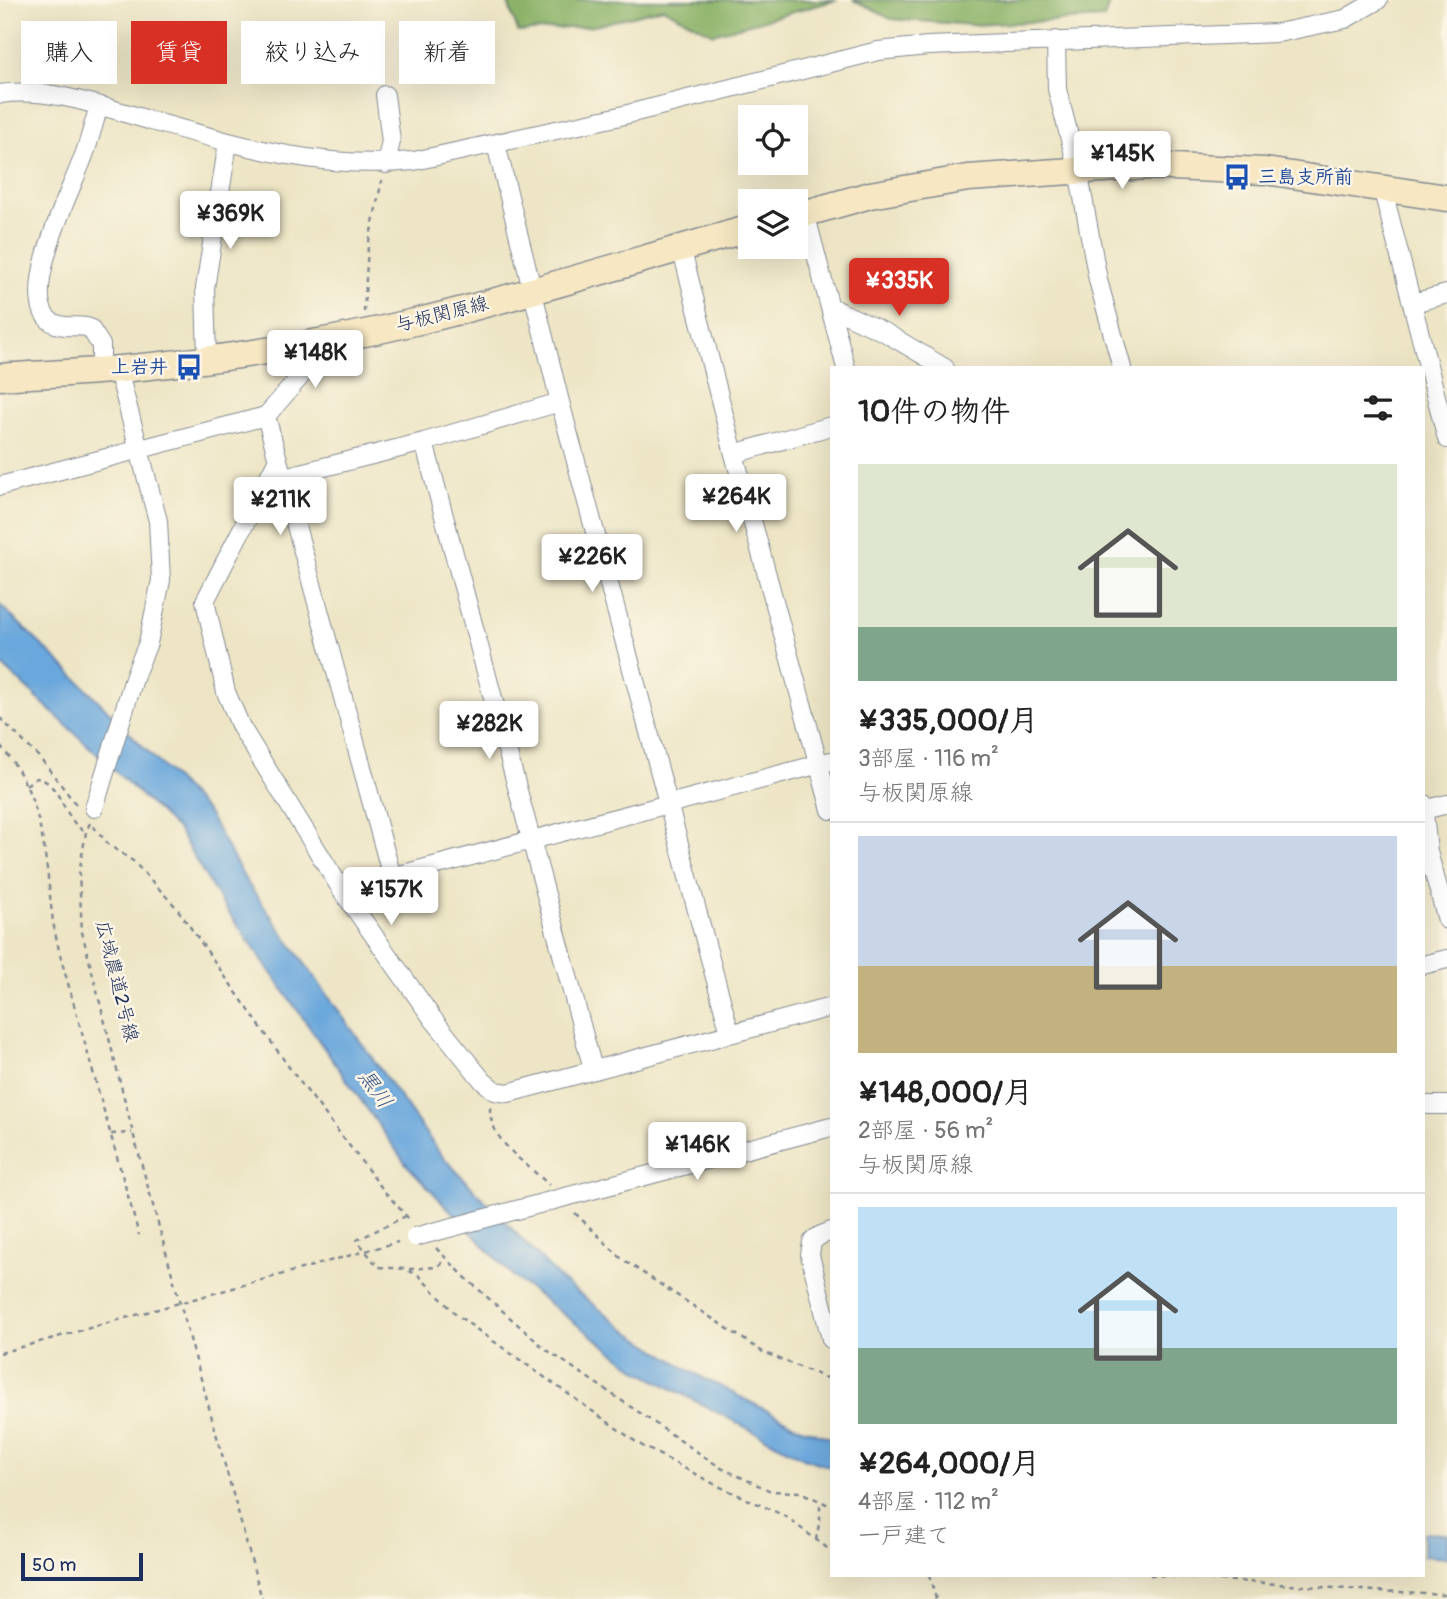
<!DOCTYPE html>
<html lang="ja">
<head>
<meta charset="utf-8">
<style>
	body { margin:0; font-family:Pangolin,"Klee One",sans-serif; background:#f2f2f2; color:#222; height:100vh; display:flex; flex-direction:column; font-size:26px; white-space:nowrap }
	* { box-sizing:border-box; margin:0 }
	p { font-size:23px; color:#767676 }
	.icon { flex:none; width:38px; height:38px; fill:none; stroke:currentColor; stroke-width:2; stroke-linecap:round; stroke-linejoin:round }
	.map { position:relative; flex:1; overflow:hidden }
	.sheet { position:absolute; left:830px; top:366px; width:595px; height:1211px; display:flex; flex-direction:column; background:#fff; border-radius:0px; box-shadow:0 7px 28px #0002 }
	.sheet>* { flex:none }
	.top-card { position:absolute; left:21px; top:21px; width:665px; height:63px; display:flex; gap:14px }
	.fabs { position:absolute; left:738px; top:105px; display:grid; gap:14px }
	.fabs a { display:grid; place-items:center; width:70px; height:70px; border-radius:0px; background:#fff; box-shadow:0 7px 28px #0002; font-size:35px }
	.scale { position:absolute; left:21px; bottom:18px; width:122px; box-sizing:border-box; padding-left:7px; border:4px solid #1b2f5e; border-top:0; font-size:19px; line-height:24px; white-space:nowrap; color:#1b2f5e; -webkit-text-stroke:5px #fcf5e5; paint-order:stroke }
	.price { position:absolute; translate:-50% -60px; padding:0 16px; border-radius:7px; background:#fff; color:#222; font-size:23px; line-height:46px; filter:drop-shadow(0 2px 4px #0008) }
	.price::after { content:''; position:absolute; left:50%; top:42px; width:21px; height:16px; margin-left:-10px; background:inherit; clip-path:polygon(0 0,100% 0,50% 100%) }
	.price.selected { background:#d93025; color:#fff }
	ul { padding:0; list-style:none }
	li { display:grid; align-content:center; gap:14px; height:371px; padding:0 28px }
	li+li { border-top:2px solid #e0e0e0 }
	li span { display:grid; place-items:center; height:217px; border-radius:0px; color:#555 }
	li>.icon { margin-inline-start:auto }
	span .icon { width:126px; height:126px; fill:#fffc; stroke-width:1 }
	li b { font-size:30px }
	h2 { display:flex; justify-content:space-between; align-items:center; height:84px; padding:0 28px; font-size:30px }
	.chip { padding:0 24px; border-radius:0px; background:#fff; box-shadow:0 7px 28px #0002; font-size:24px; line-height:63px }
	.chip.selected { background:#d93025; color:#fff }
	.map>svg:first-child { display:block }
</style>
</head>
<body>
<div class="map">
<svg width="1447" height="1599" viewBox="0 0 1447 1599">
	<rect width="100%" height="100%" fill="#fcf5e5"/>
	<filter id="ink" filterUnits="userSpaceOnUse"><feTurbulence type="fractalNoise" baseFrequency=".0143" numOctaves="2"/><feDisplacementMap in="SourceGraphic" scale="14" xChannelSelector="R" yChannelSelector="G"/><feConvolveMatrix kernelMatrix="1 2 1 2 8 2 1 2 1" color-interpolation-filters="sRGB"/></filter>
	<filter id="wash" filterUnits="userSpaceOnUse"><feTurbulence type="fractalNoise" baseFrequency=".00686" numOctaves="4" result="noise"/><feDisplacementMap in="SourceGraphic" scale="28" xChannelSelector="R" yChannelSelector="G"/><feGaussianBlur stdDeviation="1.57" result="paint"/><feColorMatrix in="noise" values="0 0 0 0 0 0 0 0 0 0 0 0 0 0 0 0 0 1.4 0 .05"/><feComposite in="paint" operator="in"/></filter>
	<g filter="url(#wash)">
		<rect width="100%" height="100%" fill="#ede5c5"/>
		<!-- forest -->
		<path fill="#8bb268" stroke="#537063" stroke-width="2" d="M507 0H837L713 34 663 8 594 26 518 32Z
			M853 0H1110L1104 18 973 25 891 19Z"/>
		<!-- water -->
		<path fill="#6ba7dc" stroke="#436b9d" stroke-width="2" d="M0 605 78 680 208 813 246 881 442 1156 560 1279 631 1333 690 1371 801 1428 831 1438V1467L804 1458 640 1372 514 1277 406 1164 219 899 178 830 0 663Z
			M1423 1533 1447 1534V1558L1423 1556Z"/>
	</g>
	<g filter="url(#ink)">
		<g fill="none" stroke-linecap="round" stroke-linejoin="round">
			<!-- street casing -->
			<g stroke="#848a92" stroke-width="20">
				<path id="street" d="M1056 40 1057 89 1078 170 1098 280 1122 368
					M0 94C51 87 103 107 152 121 241 146 320 170 414 161L616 117 878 51 928 46 1278 33 1345 19 1378 0
					M385 95 391 141 386 164
					M99 106C93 125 89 144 81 163 69 194 20 293 49 320 61 330 77 324 90 328L101 345V369
					M496 144 560 402 730 1033
					M1382 187 1447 439
					M805 213 846 368
					M681 247 734 454 831 810
					M1413 303 1447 294
					M830 307 886 333 945 368
					M207 359 205 288 228 142
					M266 416 334 338
					M424 442 593 1069
					M734 454 831 426
					M278 459 205 601 226 692 241 727 343 892 433 1019 483 1081 495 1091 508 1093 831 1007
					M284 477 424 442 560 402
					M0 486 266 416 392 877
					M1423 803 1428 852 1447 920
					M94 808 136 672 148 643 161 580 158 521 118 370
					M1424 810 1447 804
					M343 892 392 877 831 761
					M1423 965 1447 959
					M1423 1105H1447
					M554 1200 831 1127
					M831 1231 819 1236 812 1242 810 1255 831 1339"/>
			</g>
			<!-- secondary casing -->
			<g stroke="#848a92" stroke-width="29">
				<path id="secondary" d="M796 216 870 195 968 178 1148 166 1265 171 1447 198
					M0 377C40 374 81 373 121 369 221 360 322 344 419 321 531 294 640 259 751 228"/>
			</g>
			<!-- path -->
			<path stroke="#848a92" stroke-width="2.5" stroke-dasharray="5 5" stroke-linecap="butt" d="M364 312 368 246 382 180
				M0 718 41 759 78 807
				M0 746C43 793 45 854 52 914 54 930 58 946 62 962L139 1235
				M26 785 36 778C61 781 63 820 84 831
				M90 823 86 832 79 873 82 932 133 1133 262 1599
				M93 826 109 845 133 861 176 907 291 1070 385 1192 410 1220
				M490 1107C489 1142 527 1163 549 1185
				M111 1134 132 1133
				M575 1213 622 1259 763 1352 826 1378 831 1372
				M406 1216 357 1240 378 1267 405 1269 418 1275 455 1313 472 1326 639 1444 716 1485 785 1516 831 1551
				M436 1248 467 1279 544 1348 721 1468 771 1491 800 1492 831 1506
				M409 1269 437 1267 446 1259
				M0 1353 398 1242
				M816 1540 820 1519V1501
				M929 1575 936 1599
				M1150 1575 1376 1591 1447 1594"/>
			<!-- street -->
			<use href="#street" stroke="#fff" stroke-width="18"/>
			<!-- secondary -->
			<use href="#secondary" stroke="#f7e8c3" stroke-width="26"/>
			<!-- street-bridge casing -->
			<g stroke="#848a92" stroke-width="20" stroke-linecap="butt">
				<path id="street-bridge" d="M415 1237 554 1200"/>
			</g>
			<!-- street-bridge -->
			<use href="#street-bridge" stroke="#fff" stroke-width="18"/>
		</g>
	</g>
	<!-- icons -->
	<defs>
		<g id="bus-bare" transform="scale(2.1)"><path d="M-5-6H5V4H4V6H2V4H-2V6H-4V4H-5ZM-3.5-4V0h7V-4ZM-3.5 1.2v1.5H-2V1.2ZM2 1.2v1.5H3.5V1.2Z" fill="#1a4fb4" stroke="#fcf5e5" stroke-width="2.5" paint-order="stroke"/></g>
	</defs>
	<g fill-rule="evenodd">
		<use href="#bus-bare" x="1237" y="177"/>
		<use href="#bus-bare" x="189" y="367"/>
	</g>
	<g text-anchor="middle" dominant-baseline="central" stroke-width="5" stroke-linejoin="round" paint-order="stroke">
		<!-- transit labels -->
		<g font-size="19" font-weight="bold" fill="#164399" stroke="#fcf5e5" text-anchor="start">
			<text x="1258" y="177">三島支所前</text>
			<text x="168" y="367" text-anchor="end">上岩井</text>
		</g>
		<!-- street labels -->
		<g font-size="19" fill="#1b2f5e" stroke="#fcf5e5">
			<text transform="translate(442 314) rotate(-14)">与板関原線</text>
			<text transform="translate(117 981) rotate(76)">広域農道2号線</text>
		</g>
		<!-- water labels -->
		<g font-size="21" font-style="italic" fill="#37598a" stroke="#fcf5e5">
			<text transform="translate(375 1089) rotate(54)">黒川</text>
		</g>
	</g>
</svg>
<div class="fabs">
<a><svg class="icon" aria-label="locate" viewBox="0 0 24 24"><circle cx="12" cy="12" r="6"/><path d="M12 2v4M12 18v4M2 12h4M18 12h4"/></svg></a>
<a><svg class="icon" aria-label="layers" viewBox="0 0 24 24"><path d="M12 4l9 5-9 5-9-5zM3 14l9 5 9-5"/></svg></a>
</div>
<div class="scale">50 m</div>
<b class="price" style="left:1122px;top:191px">¥145K</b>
<b class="price" style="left:230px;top:251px">¥369K</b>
<b class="price selected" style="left:899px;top:318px">¥335K</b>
<b class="price" style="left:315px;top:390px">¥148K</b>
<b class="price" style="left:736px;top:534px">¥264K</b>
<b class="price" style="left:280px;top:537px">¥211K</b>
<b class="price" style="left:592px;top:594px">¥226K</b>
<b class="price" style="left:489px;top:761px">¥282K</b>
<b class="price" style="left:391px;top:927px">¥157K</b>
<b class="price" style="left:697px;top:1182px">¥146K</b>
<div class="top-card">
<a class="chip">購入</a>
<a class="chip selected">賃貸</a>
<a class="chip">絞り込み</a>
<a class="chip">新着</a>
</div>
<section class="sheet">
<h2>10件の物件<svg class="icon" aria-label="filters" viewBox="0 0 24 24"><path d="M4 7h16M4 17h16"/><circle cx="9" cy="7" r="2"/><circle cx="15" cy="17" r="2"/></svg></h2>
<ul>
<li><span style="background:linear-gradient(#dfe7d0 75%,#7fa58c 0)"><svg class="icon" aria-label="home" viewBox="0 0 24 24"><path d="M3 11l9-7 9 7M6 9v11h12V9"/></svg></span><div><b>¥335,000/月</b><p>3部屋 · 116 m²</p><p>与板関原線</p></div></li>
<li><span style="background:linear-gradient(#c9d6e8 60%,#c2b280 0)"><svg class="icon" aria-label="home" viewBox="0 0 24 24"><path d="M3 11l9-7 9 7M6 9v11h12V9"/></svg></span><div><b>¥148,000/月</b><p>2部屋 · 56 m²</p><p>与板関原線</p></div></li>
<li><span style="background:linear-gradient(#bfe0f5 65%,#7fa58c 0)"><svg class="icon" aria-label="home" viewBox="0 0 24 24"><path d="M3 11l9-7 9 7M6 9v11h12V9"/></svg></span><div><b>¥264,000/月</b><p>4部屋 · 112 m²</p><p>一戸建て</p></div></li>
</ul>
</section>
</div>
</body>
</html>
